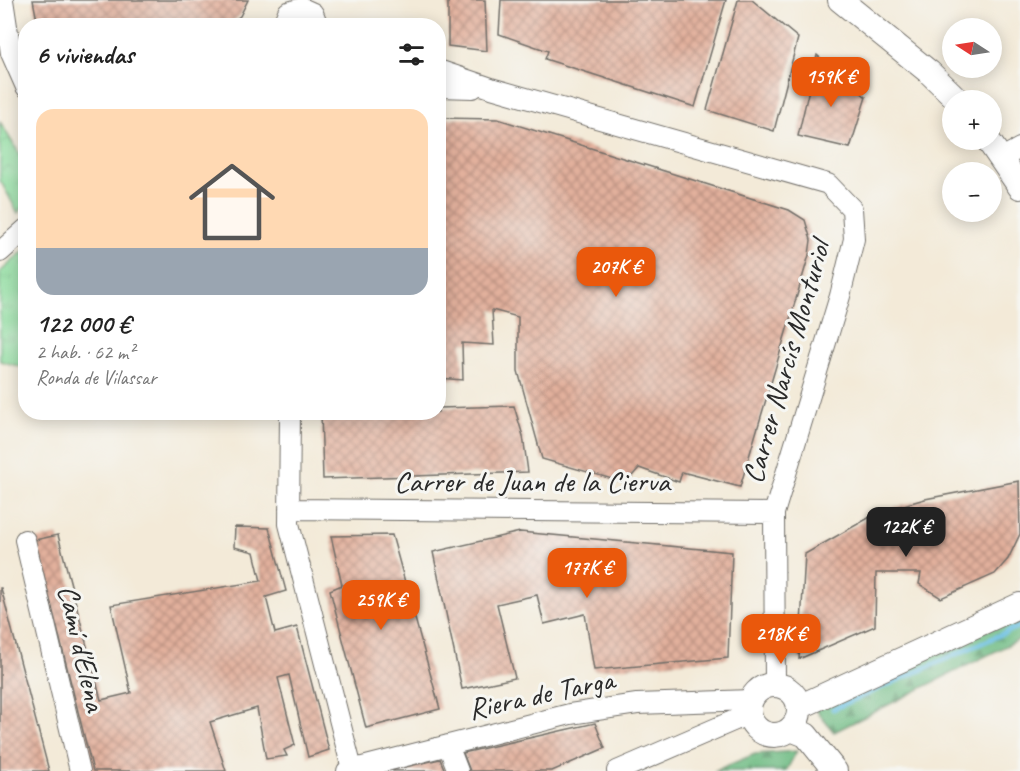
<!DOCTYPE html>
<html lang="es">
<head>
<meta charset="utf-8">
<style>
	body { margin:0; font-family:Caveat,sans-serif; background:#f6f6f6; color:#222; height:100vh; display:flex; flex-direction:column; font-size:22px; white-space:nowrap }
	* { box-sizing:border-box; margin:0 }
	p { font-size:20px; color:#767676 }
	.icon { flex:none; width:33px; height:33px; fill:none; stroke:currentColor; stroke-width:2; stroke-linecap:round; stroke-linejoin:round }
	.map { position:relative; flex:1; overflow:hidden }
	.drawer { position:absolute; left:18px; top:18px; width:428px; height:402px; display:flex; flex-direction:column; background:#fff; border-radius:24px; box-shadow:0 3px 15px #0003 }
	.drawer>* { flex:none }
	.needle { width:39px; rotate:282deg }
	.buttons { position:absolute; left:942px; top:18px; display:grid; gap:12px }
	.buttons a { display:grid; place-items:center; width:60px; height:60px; border-radius:50%; background:#fff; box-shadow:0 3px 15px #0003; font-size:30px }
	.price { position:absolute; translate:-50% -51px; padding:0 14px; border-radius:12px; background:#ea580c; color:#fff; font-size:20px; line-height:39px; filter:drop-shadow(0 2px 3px #0008) }
	.price::after { content:''; position:absolute; left:50%; top:36px; width:18px; height:14px; margin-left:-9px; background:inherit; clip-path:polygon(0 0,100% 0,50% 100%) }
	.price.on { background:#222; color:#fff }
	ul { padding:0; list-style:none }
	li { display:grid; align-content:center; gap:12px; height:318px; padding:0 18px }
	li span { display:grid; place-items:center; height:186px; border-radius:18px; color:#555 }
	li>.icon { margin-inline-start:auto }
	span .icon { width:108px; height:108px; fill:#fffc; stroke-width:1 }
	li b { font-size:26px }
	h2 { display:flex; justify-content:space-between; align-items:center; height:72px; padding:0 18px; font-size:26px }
	.map>svg:first-child { display:block }
</style>
</head>
<body>
<div class="map">
<svg width="1020" height="771" viewBox="0 0 1020 771">
	<defs>
		<pattern id="grass-tufts" width="24" height="20" patternUnits="userSpaceOnUse" patternTransform="scale(1.5)"><rect width="24" height="20" fill="#8adc9c"/><path d="M3 7l-1-3M5 7V3M7 7l1-3M15 17l-1-3M17 17v-4M19 17l1-3" fill="none" stroke="#77bd87"/></pattern>
		<pattern id="forest-firs" width="22" height="20" patternUnits="userSpaceOnUse" patternTransform="scale(1.5)"><rect width="22" height="20" fill="#6fbc84"/><path d="M5 1l3.5 6h-7zM16 11l3.5 6h-7z" fill="#5b996c"/></pattern>
		<pattern id="park-crowns" width="20" height="18" patternUnits="userSpaceOnUse" patternTransform="scale(1.5)"><rect width="20" height="18" fill="#8adc9c"/><path d="M2 6a3 3 0 1 1 6 0M12 15a3 3 0 1 1 6 0" fill="none" stroke="#77bd87"/></pattern>
		<pattern id="building-cross-hatch" width="8" height="8" patternUnits="userSpaceOnUse" patternTransform="scale(1.5)"><rect width="8" height="8" fill="#e2b09c"/><path d="M0 0l8 8M0 8l8-8" fill="none" stroke="#b78f7f"/></pattern>
	</defs>
	<rect width="100%" height="100%" fill="#f6f6f2"/>
	<filter id="ink" filterUnits="userSpaceOnUse"><feTurbulence type="fractalNoise" baseFrequency=".0167" numOctaves="2"/><feDisplacementMap in="SourceGraphic" scale="12" xChannelSelector="R" yChannelSelector="G"/><feConvolveMatrix kernelMatrix="1 2 1 2 8 2 1 2 1" color-interpolation-filters="sRGB"/></filter>
	<filter id="wash" filterUnits="userSpaceOnUse"><feTurbulence type="fractalNoise" baseFrequency=".008" numOctaves="4" result="noise"/><feDisplacementMap in="SourceGraphic" scale="24" xChannelSelector="R" yChannelSelector="G"/><feGaussianBlur stdDeviation="1.35" result="paint"/><feColorMatrix in="noise" values="0 0 0 0 0 0 0 0 0 0 0 0 0 0 0 0 0 1.4 0 .05"/><feComposite in="paint" operator="in"/></filter>
	<g filter="url(#wash)">
		<rect width="100%" height="100%" fill="#f3ead8"/>
		<!-- grass -->
		<path fill="url(#grass-tufts)" stroke="#5a8464" stroke-width="1.5" d="M25 250V368L0 361V272Z"/>
		<!-- forest -->
		<path fill="url(#forest-firs)" stroke="#4d7458" stroke-width="1.5" d="M1020 615V639L834 732 814 708Z
			M797 751 786 771H714L755 754Z"/>
		<!-- park -->
		<path fill="url(#park-crowns)" stroke="#5a8464" stroke-width="1.5" d="M0 122 25 163V206L18 213 0 180Z"/>
		<g fill="none" stroke-linecap="round" stroke-linejoin="round">
			<!-- stream -->
			<path stroke="#67bee4" stroke-width="5" d="M833 709 1020 626"/>
		</g>
		<g id="blocks">
			<!-- building -->
			<path fill="url(#building-cross-hatch)" d="M33 0H248L240 16 226 26H38Z
				M448 0H485L487 51 448 46Z
				M501 0H726L695 107 545 59 548 51 499 34Z
				M738 0H752L798 38 774 131 707 110Z
				M817 55 866 97 850 148 798 136Z
				M438 118 498 119 789 210 805 220 811 240 809 255 740 487 682 472 679 482 639 468 626 483 542 459 518 371V317L492 310 494 345 462 343 463 380 438 378Z
				M514 406 523 436 528 472 323 479 321 412H438V408Z
				M1019 481 1020 534 1008 559 995 574 941 598 919 584 921 573H876L875 626 799 659 805 554 879 512 925 499Z
				M235 527 269 528 286 591 266 597 275 633 297 627 329 750 308 757 289 675 278 678 295 745 284 750 287 756 266 759 257 708 210 722 226 771H93L35 540 58 535 101 700 131 693 111 605 261 581 254 552 234 547Z
				M520 532 732 552 728 658 594 670 585 614 544 624 537 595 497 604 515 678 462 689 433 552Z
				M392 535 440 709 366 728 330 590 342 585 331 536Z
				M0 588H1L49 771H0Z
				M595 723 605 748 552 771H470L463 753Z
				M440 759 445 771H393L392 770Z"/>
		</g>
	</g>
	<g filter="url(#ink)">
		<use href="#blocks" fill-opacity="0" stroke="#716e68" stroke-width="1.5"/>
		<g fill="none" stroke-linecap="round" stroke-linejoin="round">
			<!-- minor casing -->
			<g stroke="#716e68" stroke-width="22">
				<path id="minor" d="M3 0 11 53 26 87
					M282 26 288 12 302 8 313 13 318 26
					M438 70 491 88 828 184 852 209 854 239 840 296 774 513 775 685
					M438 87 473 88
					M1002 158 1020 148
					M0 252 26 229
					M290 412 289 524 352 769
					M289 509 774 513
					M25 540 80 771
					M448 745 458 771
					M347 771 570 714 637 704 751 700
					M617 771 749 714"/>
			</g>
			<!-- tertiary casing -->
			<g stroke="#716e68" stroke-width="26">
				<path id="tertiary" d="M840 0 929 72 958 100
					M988 140 1020 187
					M749 710a25 25 0 1 1 50 0a25 25 0 1 1-50 0Z
					M799 707 1020 605
					M791 729 806 735 835 771"/>
			</g>
			<!-- minor -->
			<use href="#minor" stroke="#fff" stroke-width="20"/>
			<!-- tertiary -->
			<use href="#tertiary" stroke="#fff" stroke-width="24"/>
		</g>
	</g>
	<g text-anchor="middle" dominant-baseline="central" stroke-width="6" stroke-linejoin="round" paint-order="stroke">
		<!-- street labels -->
		<g font-size="30" fill="#2b2b2b" stroke="#f6f6f2">
			<text transform="translate(786 362) rotate(-74)">Carrer Narcís Monturiol</text>
			<text x="532" y="481">Carrer de Juan de la Cierva</text>
			<text transform="translate(82 648) rotate(77)">Camí d'Elena</text>
			<text transform="translate(541 694) rotate(-12)">Riera de Targa</text>
		</g>
	</g>
</svg>
<div class="buttons">
<a><svg class="needle" viewBox="-14 -14 28 28"><path d="M0-13l5 13h-10z" fill="#e53935"/><path d="M0 13l5-13h-10z" fill="#767676"/></svg></a>
<a>+</a>
<a>−</a>
</div>
<b class="price" style="left:831px;top:108px">159K €</b>
<b class="price" style="left:616px;top:298px">207K €</b>
<b class="price on" style="left:906px;top:558px">122K €</b>
<b class="price" style="left:587px;top:599px">177K €</b>
<b class="price" style="left:381px;top:631px">259K €</b>
<b class="price" style="left:781px;top:665px">218K €</b>
<section class="drawer">
<h2>6 viviendas<svg class="icon" aria-label="filters" viewBox="0 0 24 24"><path d="M4 7h16M4 17h16"/><circle cx="9" cy="7" r="2"/><circle cx="15" cy="17" r="2"/></svg></h2>
<ul>
<li><span style="background:linear-gradient(#ffd9b3 75%,#9aa5b1 0)"><svg class="icon" aria-label="home" viewBox="0 0 24 24"><path d="M3 11l9-7 9 7M6 9v11h12V9"/></svg></span><div><b>122 000 €</b><p>2 hab. · 62 m²</p><p>Ronda de Vilassar</p></div></li>
</ul>
</section>
</div>
</body>
</html>
